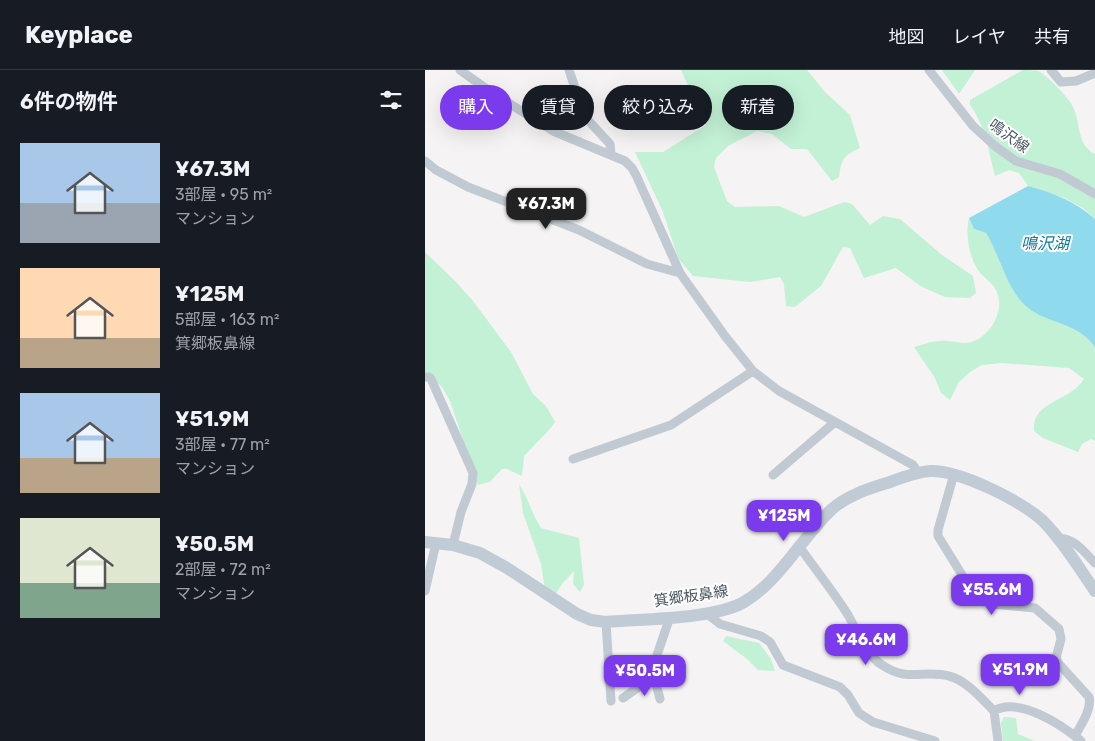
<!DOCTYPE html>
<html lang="ja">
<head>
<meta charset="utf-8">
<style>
	body { margin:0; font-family:Rubik,"Noto Sans JP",sans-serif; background:#20242c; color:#f1f3f6; height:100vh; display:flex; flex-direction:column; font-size:19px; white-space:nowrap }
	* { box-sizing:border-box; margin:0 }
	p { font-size:16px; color:#9ea1a6 }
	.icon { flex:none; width:28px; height:28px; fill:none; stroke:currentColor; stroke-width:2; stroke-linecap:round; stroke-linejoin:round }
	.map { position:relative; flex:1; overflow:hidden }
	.drawer { display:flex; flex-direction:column; background:#171b24; width:425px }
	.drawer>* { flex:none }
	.hud { position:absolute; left:15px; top:15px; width:475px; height:45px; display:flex; gap:10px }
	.price { position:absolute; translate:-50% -42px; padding:0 11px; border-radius:10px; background:#7c3aed; color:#fff; font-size:16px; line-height:32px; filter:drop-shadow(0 1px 2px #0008) }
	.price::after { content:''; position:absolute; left:50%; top:30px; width:15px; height:11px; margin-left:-8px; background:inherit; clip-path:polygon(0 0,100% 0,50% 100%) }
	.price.active { background:#222; color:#fff }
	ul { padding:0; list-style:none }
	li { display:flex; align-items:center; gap:15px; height:125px; padding:0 20px }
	li span { display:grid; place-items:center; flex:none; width:140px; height:100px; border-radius:0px; color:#555 }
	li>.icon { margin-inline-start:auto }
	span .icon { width:60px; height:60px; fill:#fffc; stroke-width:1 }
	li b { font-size:21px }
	h2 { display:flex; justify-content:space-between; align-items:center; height:60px; padding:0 20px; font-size:21px }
	.tag { padding:0 18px; border-radius:22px; background:#171b24; box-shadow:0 5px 20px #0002; font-size:18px; line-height:45px }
	.tag.active { background:#7c3aed; color:#fff }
	header { display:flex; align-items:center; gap:30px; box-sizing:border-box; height:70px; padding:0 25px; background:#171b24; border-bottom:1px solid #363941 }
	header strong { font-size:24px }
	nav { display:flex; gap:28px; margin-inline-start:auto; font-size:18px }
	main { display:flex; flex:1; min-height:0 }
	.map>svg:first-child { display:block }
</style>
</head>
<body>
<header>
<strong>Keyplace</strong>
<nav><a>地図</a><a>レイヤ</a><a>共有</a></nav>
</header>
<main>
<section class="drawer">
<h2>6件の物件<svg class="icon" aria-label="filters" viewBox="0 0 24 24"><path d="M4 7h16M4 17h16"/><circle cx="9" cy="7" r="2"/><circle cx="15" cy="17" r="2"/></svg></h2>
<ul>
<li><span style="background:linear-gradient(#a9c7e8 60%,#9aa5b1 0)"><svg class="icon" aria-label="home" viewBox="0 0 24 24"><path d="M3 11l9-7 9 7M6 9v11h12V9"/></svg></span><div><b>¥67.3M</b><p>3部屋 · 95 m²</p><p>マンション</p></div></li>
<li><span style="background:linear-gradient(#ffd9b3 70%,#b9a48a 0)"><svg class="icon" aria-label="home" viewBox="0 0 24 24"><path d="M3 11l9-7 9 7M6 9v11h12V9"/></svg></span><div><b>¥125M</b><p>5部屋 · 163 m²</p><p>箕郷板鼻線</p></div></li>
<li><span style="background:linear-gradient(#a9c7e8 65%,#b9a48a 0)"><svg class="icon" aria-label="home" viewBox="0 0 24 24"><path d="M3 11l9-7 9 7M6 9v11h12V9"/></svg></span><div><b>¥51.9M</b><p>3部屋 · 77 m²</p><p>マンション</p></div></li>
<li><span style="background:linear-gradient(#dfe7d0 65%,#7fa58c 0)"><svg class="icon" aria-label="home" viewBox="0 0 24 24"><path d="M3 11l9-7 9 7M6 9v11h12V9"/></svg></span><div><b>¥50.5M</b><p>2部屋 · 72 m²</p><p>マンション</p></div></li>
</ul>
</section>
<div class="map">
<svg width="670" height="671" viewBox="0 0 670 671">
	<rect width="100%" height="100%" fill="#f5f3f3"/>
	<!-- green -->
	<path fill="#c3f1d5" d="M256 0H382L400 22 425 45 435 78C418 86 417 88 414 107L407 111 382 79H366L347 64 332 61 303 76 291 88 289 97 302 131 310 137 354 136 379 147 419 132 427 134 445 155 458 146 475 149 517 185 548 206 551 223 545 228 520 227 497 217 471 198 439 208 425 178 418 177 396 216 370 237 361 236 359 214 355 207 325 212 268 206 253 188 238 142 210 82H238L281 55Z
		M517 0H550L534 24Z
		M598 0C603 0 609 0 613 1 621 4 645 29 648 37 656 52 651 75 670 84V149L658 138 639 128 603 116 594 103 584 100 570 106C564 82 560 55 545 35V30Z
		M544 148 549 159 561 163C575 186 583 223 605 239 627 255 652 252 670 277V371L666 369 657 374 653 382 618 368 609 361C606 331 645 332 659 309L644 298 576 293 557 295 545 302 534 312 525 330 516 323 510 308 489 277C497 275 507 271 515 271 525 270 537 275 546 272 566 266 581 240 571 220 567 212 558 207 553 200 544 187 540 163 544 148Z
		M0 182 32 213 48 231 86 282 108 324 121 336 130 352 124 360 99 386 97 406 82 399H77L65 412 53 415 25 331 17 317 0 302Z
		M94 414C103 428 107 444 116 458L154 468 159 515 155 522 148 514 149 501 137 514 130 525 120 520 116 494 98 443Z
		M301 566 334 573 346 589 350 601 333 600 322 589 298 571Z
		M579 647 591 648 593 664 610 671H578L576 653Z"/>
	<!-- water -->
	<path fill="#90daee" d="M603 116C628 123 650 131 670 149V277C651 251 624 255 602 237 582 220 575 186 561 163L549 159 544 148Z"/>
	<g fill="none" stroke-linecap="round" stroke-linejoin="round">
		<!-- minor -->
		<path stroke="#c1cad2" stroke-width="9" d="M35 0 63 20 128 61 200 91 207 98 211 105 255 203 300 266 328 301 354 321 488 395 493 403
			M144 0 160 47 185 74 186 84
			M504 0 548 56 570 76 591 91 635 104 670 124
			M626 0 636 12 651 11 670 3
			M0 91 11 100 43 117 154 160 222 194 255 203
			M0 307H4L6 309 48 403 47 414 36 442 28 475
			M148 389 246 355 328 301
			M529 404 513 460V466L542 513 549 521 567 534 610 538 634 559 636 569 631 588 634 594 664 627C667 639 656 655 650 666
			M348 405 410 352
			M633 469C648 466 660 483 670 493
			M374 476C390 499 408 521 423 545 433 562 440 584 457 595 484 613 498 599 524 606 541 610 557 629 569 641
			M0 521 11 473
			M281 543 295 554 336 566 345 572 358 595 415 617 423 625 434 643 448 652 510 671
			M181 552 186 631
			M198 628 229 606
			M235 629 229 606 232 585 245 547
			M573 671 569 641C593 626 637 655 656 671"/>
		<!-- secondary -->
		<path stroke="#c1cbd6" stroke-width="12" d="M0 472 28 475 55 483 82 498 152 544 166 550 181 552C216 549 291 549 319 532 355 511 377 467 407 439 423 425 443 419 462 413 476 408 490 402 505 401 535 400 596 431 618 451 638 471 654 498 670 521"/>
	</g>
	<g text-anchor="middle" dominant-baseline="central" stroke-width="4" stroke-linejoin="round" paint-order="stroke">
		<!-- street labels -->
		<g font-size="15" fill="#4a5661" stroke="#fff">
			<text transform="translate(584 66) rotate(36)">鳴沢線</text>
			<text transform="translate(266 526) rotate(-8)">箕郷板鼻線</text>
		</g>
		<!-- water labels -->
		<g font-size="16" font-style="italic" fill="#0c7c9b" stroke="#fff">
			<text x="620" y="173">鳴沢湖</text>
		</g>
	</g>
</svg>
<b class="price active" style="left:121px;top:160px">¥67.3M</b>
<b class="price" style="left:359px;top:472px">¥125M</b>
<b class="price" style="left:567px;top:546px">¥55.6M</b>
<b class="price" style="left:441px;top:596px">¥46.6M</b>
<b class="price" style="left:595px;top:626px">¥51.9M</b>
<b class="price" style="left:220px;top:627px">¥50.5M</b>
<div class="hud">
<a class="tag active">購入</a>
<a class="tag">賃貸</a>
<a class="tag">絞り込み</a>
<a class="tag">新着</a>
</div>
</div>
</main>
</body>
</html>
